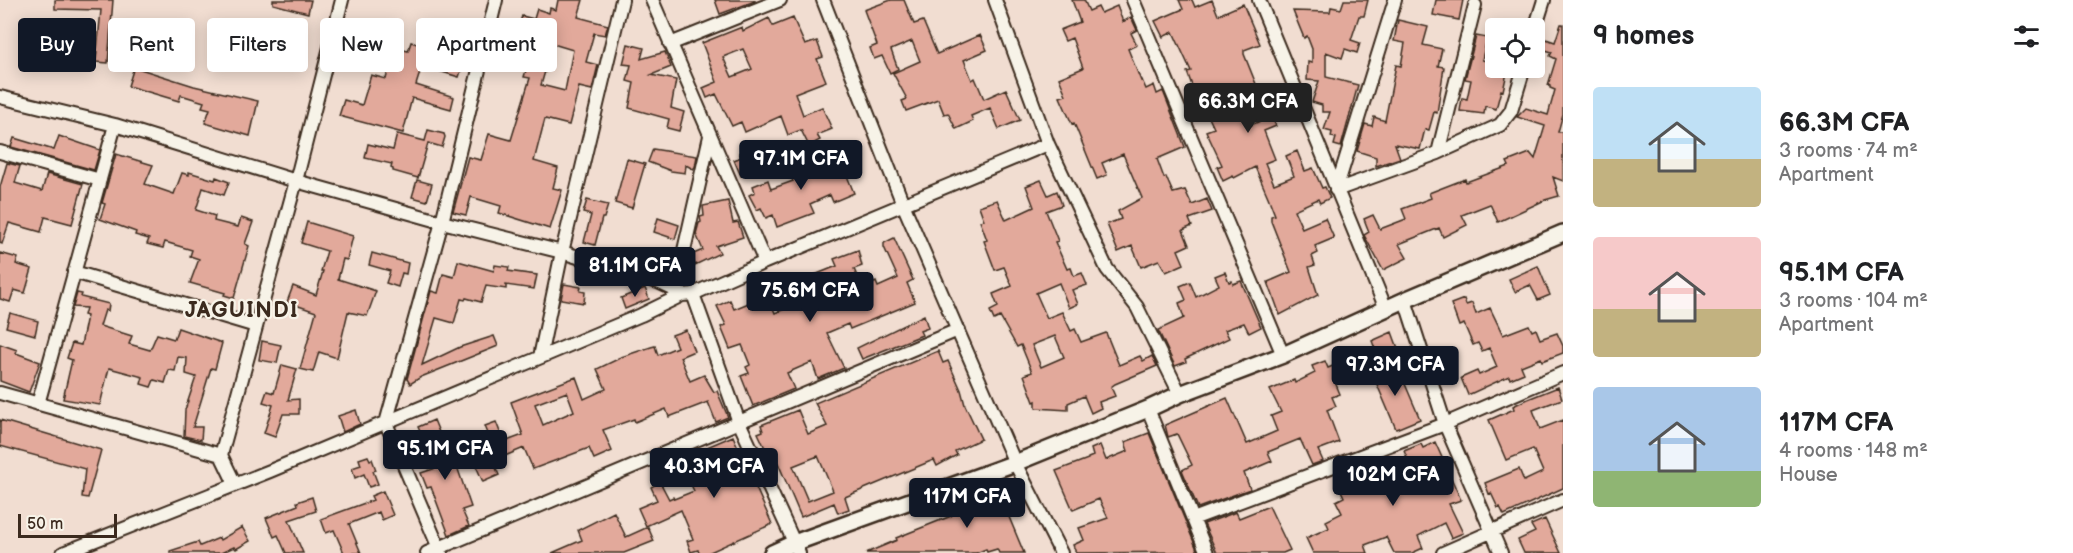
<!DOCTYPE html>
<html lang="en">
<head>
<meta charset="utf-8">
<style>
	body { margin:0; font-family:"Balsamiq Sans",sans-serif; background:#f6f6f6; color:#202124; height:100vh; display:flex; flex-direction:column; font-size:22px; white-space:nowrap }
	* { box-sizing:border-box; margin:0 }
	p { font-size:20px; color:#757577 }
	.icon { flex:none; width:33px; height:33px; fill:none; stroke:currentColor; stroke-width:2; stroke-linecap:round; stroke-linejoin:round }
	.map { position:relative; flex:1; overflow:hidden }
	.side { display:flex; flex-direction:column; background:#fff; width:510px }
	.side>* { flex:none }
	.guide { position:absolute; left:18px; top:18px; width:570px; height:54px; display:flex; gap:12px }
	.fabs { position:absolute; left:1485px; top:18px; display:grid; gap:12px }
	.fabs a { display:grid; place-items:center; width:60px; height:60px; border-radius:6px; background:#fff; box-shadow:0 3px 15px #0003; font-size:30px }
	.scale { position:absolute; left:18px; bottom:15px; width:99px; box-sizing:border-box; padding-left:6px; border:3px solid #3b2a1e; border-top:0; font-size:16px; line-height:21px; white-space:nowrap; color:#3b2a1e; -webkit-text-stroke:4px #f7f3e8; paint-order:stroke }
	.price { position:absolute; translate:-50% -51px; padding:0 14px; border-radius:6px; background:#111827; color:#fff; font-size:20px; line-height:39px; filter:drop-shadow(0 2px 3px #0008) }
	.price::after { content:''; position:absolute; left:50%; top:36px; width:18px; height:14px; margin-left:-9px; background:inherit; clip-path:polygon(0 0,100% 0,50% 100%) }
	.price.current { background:#222; color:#fff }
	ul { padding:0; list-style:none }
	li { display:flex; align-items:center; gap:18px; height:150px; padding:0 30px }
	li span { display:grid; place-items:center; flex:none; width:168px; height:120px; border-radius:6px; color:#555 }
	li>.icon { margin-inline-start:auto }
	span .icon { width:72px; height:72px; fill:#fffc; stroke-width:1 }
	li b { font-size:26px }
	h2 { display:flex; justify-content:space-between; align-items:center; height:72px; padding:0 30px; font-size:26px }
	.tag { padding:0 21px; border-radius:6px; background:#fff; box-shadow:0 3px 15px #0003; font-size:21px; line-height:54px }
	.tag.current { background:#111827; color:#fff }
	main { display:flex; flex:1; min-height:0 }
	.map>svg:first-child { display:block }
</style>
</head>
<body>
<main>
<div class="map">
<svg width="1563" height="553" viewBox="0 0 1563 553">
	<rect width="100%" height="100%" fill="#f1ddd1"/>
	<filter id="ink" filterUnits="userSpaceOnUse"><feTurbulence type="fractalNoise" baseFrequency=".0167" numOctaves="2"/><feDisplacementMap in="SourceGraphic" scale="12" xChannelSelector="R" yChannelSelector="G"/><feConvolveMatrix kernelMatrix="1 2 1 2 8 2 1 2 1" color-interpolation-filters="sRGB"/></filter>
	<g filter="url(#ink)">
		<!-- building -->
		<path fill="#e2a99b" stroke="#3b2a1e" stroke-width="1.5" fill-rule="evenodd" d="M55 0H113L108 63 96 62 101 10 55 9Z
			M273 0H311L308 13 273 4Z
			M558 0H583L578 17 608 25 605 35 594 33 586 62 598 65 592 90 579 87 569 125 545 119 542 130 534 161 558 168 553 188 562 190 550 229 499 213 501 206 471 197 466 215 453 212 468 157 481 160 489 134 511 140 530 78 524 77 528 64 517 62 519 56 509 54 522 16 534 19 537 9 549 13 550 8 556 10ZM553 44 573 50 565 91 541 85Z
			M715 0H755V1L720 14Z
			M891 0H904L914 24 923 21 937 54 980 35 987 50 964 60 972 80 975 78 984 99 1006 89 1020 120 999 129 990 108 971 116 973 121 956 129 948 113 944 114 938 99 906 111 902 101 907 99 893 73 920 61 912 41 891 50 898 69 890 73 882 56 874 59 870 48 877 45 864 10Z
			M1072 0H1084L1089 11 1098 7 1101 13 1117 6 1123 22 1131 17 1137 30 1131 33 1137 45 1128 49 1141 81 1142 80 1146 89 1154 85 1157 94 1163 91 1185 147 1157 159 1164 178 1166 177 1173 193 1185 190 1192 205 1207 199 1212 211 1189 219 1192 226 1183 230 1189 245 1178 250 1184 264 1166 272 1159 260 1141 267 1132 246 1118 252 1107 224 1121 219 1118 211 1142 198 1123 154 1102 163 1107 175 1097 179 1074 123 1072 124 1060 97 1066 95 1059 78 1083 68 1072 38 1065 41 1060 30 1080 22Z
			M1179 0H1192L1195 7 1212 0 1218 15 1243 4 1260 44 1244 50V54L1260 94 1237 103 1249 126 1271 116 1276 126 1264 131 1275 159 1265 163 1274 184 1294 176 1286 156 1297 151 1305 171 1313 168 1322 188 1325 187 1330 198 1320 203 1318 199 1294 210 1302 228 1325 218 1334 238 1315 246 1318 253 1312 256 1315 265 1309 267 1318 295 1280 315 1268 282 1291 272 1271 221V216L1275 215 1268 197 1255 167 1234 178 1233 176 1223 181 1217 167 1222 165 1206 131 1214 128 1203 105 1193 109 1186 93 1194 91 1187 72 1191 71 1173 32 1163 37 1155 21 1183 9Z
			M1344 0H1368L1364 16H1359L1351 40 1360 43 1357 53 1345 49 1342 58 1326 52V77L1358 85 1341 147 1334 145 1336 138 1331 137 1332 132 1324 130 1330 112H1322V105L1312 102 1319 81 1307 80 1308 62 1312 63V49L1307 36 1304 38 1293 11 1330 12 1331 7 1341 9Z
			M1436 0H1463L1459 20 1433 15Z
			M769 18 773 26 793 18 805 45 817 41 823 57 817 59 826 81 795 93 803 115 822 107 832 129 817 135 820 140 809 146 801 130 788 135 781 116 745 132 741 122 732 126 716 94 707 98 703 88 717 82 702 43 742 27 743 31ZM743 49 752 69 732 77 723 57Z
			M1398 20 1428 27 1423 45 1442 49 1438 66 1444 67 1437 113 1434 112 1429 130 1425 129 1420 149 1395 144 1400 158 1376 166V157L1357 151 1365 124 1372 126 1374 117 1385 121 1396 65 1401 66 1405 43 1394 41Z
			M1561 24H1563V114L1558 132H1563V181L1553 177 1559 196 1545 200 1498 222 1490 204 1462 215 1467 225 1443 237 1439 228 1399 244 1407 258 1383 270 1364 235 1369 232 1364 219 1373 215 1380 229 1406 219 1402 209 1431 198 1429 193 1465 179 1466 182 1509 166 1507 162 1530 153 1535 159 1545 126 1517 117 1526 108 1548 115 1555 90 1550 88V86L1548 85 1556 59 1550 56 1552 52 1535 47 1540 37 1555 42Z
			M458 27 474 34 459 77 422 66 416 85 454 97 451 109 412 98 403 133 339 116 344 100 362 105 371 75 386 79 394 47 408 51 411 42 447 53Z
			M1476 36 1487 38 1482 60 1496 63V68H1508L1503 91 1501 90 1496 109 1485 106 1484 114 1460 111 1462 98 1467 99 1471 80 1465 79Z
			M628 44 644 48 641 59 665 52 671 67 651 75 676 80 671 108 684 112 679 131 667 128 669 119 629 108 634 83 627 81 631 65 623 64Z
			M134 67 194 86 258 101 250 136 205 123 210 109 202 107 204 102 181 95 179 101 128 86Z
			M428 130 444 134 445 137 442 147 428 143 418 178 393 171V169L391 168 392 164 365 158 368 144 393 150 397 134 425 141Z
			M59 136 100 150 94 170 11 147 14 138 54 150Z
			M758 145 762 156 749 163 753 171 741 176 734 160 741 157 739 153Z
			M653 149 697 156 695 167 693 169 686 165 685 173 671 171 648 162Z
			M116 154 153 165 145 184 174 194 182 173 189 175V172L215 180 216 177 229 182 224 195 203 188 196 210 215 216 214 221 238 227 241 218 253 222 245 244 249 246 234 298 224 295 225 293 190 283 199 259 190 256 192 250 165 242 163 248 147 244 149 239 135 235 136 232 100 219 105 204 102 203Z
			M794 155 803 174 828 163 830 165 841 161 854 193 833 202 830 195 810 204 814 213 777 227 773 215 766 218 761 208 757 210 749 195 755 192 753 186 768 180 771 189 793 181 783 161Z
			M627 159 645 164 632 208 615 203Z
			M7 163 20 166 15 183 42 191 47 174 83 184 72 224 45 217 41 232 9 223 2 244 0 243V187Z
			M417 180 432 184 427 201 412 197Z
			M1041 180 1048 195 1057 191 1062 205 1046 211 1058 241 1055 242 1067 269 1071 268 1074 276 1082 273 1087 285 1072 290 1078 304 1069 308 1059 283 1036 293 1047 318 1062 312 1071 331 1075 329 1081 342 1106 333 1119 365 1140 356 1143 361 1152 356 1157 366 1115 384 1111 387 1115 396 1099 402 1101 408 1091 413 1084 396 1068 403V410L1036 408V401L1034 402 1024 375 1032 372 1021 345 1017 347 1000 317 994 320 990 311 998 307 993 294 1012 286 1004 267 995 270 984 241 987 240 980 221 984 220 979 206 997 200 1006 220 1034 207 1026 186ZM1055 336 1064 357 1041 367 1032 345Z
			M587 200 608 205 604 218H602L595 245 584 242 591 215 583 213Z
			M728 201 733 223 738 222 743 237 716 246 720 253 695 265 691 255 703 250 696 234 699 223 701 222 700 217 704 216 703 206Z
			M658 218 679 225 675 239 654 232Z
			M307 222 353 236 347 260 343 259 338 279 376 291 367 316 348 312 337 358 319 352 313 372 300 369 316 312 287 302 293 286 316 295 323 271H321L327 251 301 243Z
			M894 238 913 280 907 283 915 302 850 329 848 324 827 333 844 368 818 379 812 362 787 373 794 389 753 406 741 376 749 373 746 367 750 365 742 345 730 349 721 327 726 325 717 306 730 300 734 309 768 295 775 313 799 303 792 284 837 266 834 259 858 250 862 266 854 269 862 288 876 282 878 287 898 278 884 247V243Z
			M0 253 18 258 16 264 32 269 25 293 14 290 10 302 0 299Z
			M372 253 408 263 406 274 402 273 398 287 386 283 390 271 369 265Z
			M651 255 668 260 665 270 648 265Z
			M458 261 494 271 495 265 509 267 508 271 537 275 534 289 506 285V289L486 286 481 302 466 298 465 300 461 299 454 323 436 318 422 365 460 347 494 336 498 346 421 377 410 384 407 379 431 291 438 293 443 274 454 277Z
			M1538 266 1550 295 1538 300 1530 285 1515 292 1509 279Z
			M1225 272 1229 282 1232 281 1233 284 1241 281 1261 327 1249 333 1244 323 1225 330 1229 338 1185 359 1186 362 1175 366 1158 330 1184 318 1179 303 1186 300 1180 286 1190 282 1196 297 1219 285 1215 276Z
			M564 284 581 287 580 291 585 292 584 303 561 299Z
			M645 288 649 299 625 309 621 298Z
			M77 293 82 294 81 297 109 304 108 311 105 310 100 326 132 336 129 344 150 350 157 334 174 339 178 328 222 343 215 369 211 368 193 427H202L201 440 184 436 185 410 196 377 186 374 187 358 178 357 175 371 169 370 165 383 154 380 151 387 141 384 143 377 109 368 100 405 63 399 72 360 67 358 72 343 81 345 87 316 84 315 86 308 73 307Z
			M1464 299 1466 305 1472 303 1476 314 1490 308 1503 335 1529 325 1532 331 1536 329 1540 339 1557 333 1563 346V353L1542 361 1541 358 1521 366 1524 373 1510 379 1509 376 1468 395 1461 378 1477 371 1479 375 1497 367 1489 348 1482 351 1478 343 1473 345 1464 324 1459 326 1451 304Z
			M10 313 38 321 35 335 6 327Z
			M924 315 928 328 920 331 922 335 862 359 857 348Z
			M686 330 694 351 680 357 690 381 704 375 714 392 717 391 728 417 716 422 708 402 669 417 666 409 635 422 634 419 603 430 612 451 594 459 589 448 533 469 524 448 493 461 499 475 483 482 471 454 492 444 485 426 496 422 504 442 523 435 511 402 576 377 584 399 606 389 597 369 618 359V358L651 347 655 346 658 355 677 347 672 335ZM567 392 574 411 543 425 535 404Z
			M1392 332 1399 351 1379 359 1372 341Z
			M262 341 281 345 277 363 259 360Z
			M0 344 17 350 16 353 40 362 29 392 0 381Z
			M938 351 943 363 948 361 961 390 965 405 981 439 955 451 957 455 937 466 934 460 931 461 845 497 849 509 838 513 834 503 801 517 778 463 773 465 758 433 763 431 761 425 798 410 808 434 827 426 815 403ZM818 456 833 491 808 501 793 466Z
			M1325 361 1328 368 1340 363 1346 377 1335 382 1340 394 1332 397 1336 406 1327 410 1339 442 1318 450 1323 461 1312 465 1300 439 1268 452 1272 461 1244 473 1250 489 1198 508 1182 470 1192 465 1177 434 1168 437 1165 425 1227 398 1247 444 1277 431 1271 416 1281 412 1270 390 1294 380 1295 383 1315 373 1312 366Z
			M1385 362 1393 382 1402 377 1420 419 1396 429 1370 368Z
			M282 365 297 369 288 400 299 399V414H283L275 437 264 433 273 405 263 402 267 391 274 393Z
			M1558 387 1562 399 1533 410 1540 429 1563 420V488L1504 515 1500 507 1498 508 1491 493 1489 494 1485 483 1519 469 1524 481 1543 472 1533 449 1506 460 1489 420 1514 409 1513 406 1528 399Z
			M356 410 360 424 343 432 338 416Z
			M0 420 101 450 88 498 82 497 85 469 0 446Z
			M434 420 448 454 452 452 471 507 462 510 469 526 449 535 431 487 427 488 421 473 436 468 418 427Z
			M1149 433 1198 552 1076 553 1073 545 1084 540 1079 528 1108 518 1099 499 1073 510 1056 471 1088 459V458L1093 456 1091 449 1100 445 1106 460 1128 451 1125 442Z
			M733 436 772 524 708 553H699L698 550 691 552 687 541 693 539 681 510 646 526 638 508 657 500 651 487 660 482 669 499 673 497 674 499 694 491 679 459Z
			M1435 442 1461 500 1449 504 1463 533 1451 538 1444 523 1418 536 1423 548 1412 553H1394L1386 537 1365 545 1368 553H1313L1306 538 1329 528 1326 521 1342 513 1336 501 1344 497 1338 484 1361 473 1365 481 1390 470 1393 476 1411 467 1404 451 1421 444 1423 448Z
			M368 456 370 460 372 459 376 470 373 471 378 484 369 487 364 474 355 478 352 468 361 465 359 459Z
			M996 480H1009L1012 487 1019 489 1021 494 1006 498 1013 509 1009 517 1024 553H999L997 549 987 552 986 549 976 553H866L897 540 896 538 951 516 956 511 959 512 971 507 982 496 990 493Z
			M383 491 393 515 382 520 379 512 349 524 361 553H344L334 530 326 533 321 519 373 500 371 496Z
			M312 497 316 511 289 520 303 553H286L278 535 274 537 266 518 298 505 297 502Z
			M1269 506 1290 550 1283 553H1217L1204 524 1236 512 1239 518Z
			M614 512 626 537 648 527 654 541 624 553H552L582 540 578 530Z
			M1545 519 1561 553H1524L1518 540 1535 532 1531 525Z
			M242 527 250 541 236 549 234 547 221 553H170V551L198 542 200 546 219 538 220 540Z"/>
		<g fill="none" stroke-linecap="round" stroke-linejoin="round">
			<!-- minor casing -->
			<g stroke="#3b2a1e" stroke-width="16">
				<path id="minor" d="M652 0 765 262
					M823 0 903 204 1015 463 1061 553
					M995 0 1048 144 1107 269 1137 307 1180 394
					M1133 0 1283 355
					M1259 0 1386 309
					M1534 32 1544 0
					M670 44 780 0
					M0 97 115 125 296 181 442 222 562 252 658 282 675 290 682 295 693 294 765 262 1048 144
					M0 152 100 180
					M1438 153 1475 5
					M1336 190 1438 153 1500 125 1511 111 1524 68
					M1336 190 1395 0
					M74 272 256 326
					M675 290 710 136
					M693 294 739 422 799 553
					M1405 300 1445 424 1501 553
					M540 357 562 252 622 0
					M0 393 221 455
					M38 404 115 125
					M1148 409 1207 553
					M235 484 221 455 296 181 342 0
					M1193 519 1445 424 1563 373
					M63 553 270 471 641 315 682 295
					M427 553 958 330
					M441 553 386 423 442 222 496 0
					M1443 553 1563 500"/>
			</g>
			<!-- tertiary casing -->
			<g stroke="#3b2a1e" stroke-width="20">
				<path id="tertiary" d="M772 553 794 543 1015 463 1148 409 1180 394 1283 355 1405 300 1563 233"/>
			</g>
			<!-- minor -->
			<use href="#minor" stroke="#f7f3e8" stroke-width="12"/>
			<!-- tertiary -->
			<use href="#tertiary" stroke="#f7f3e8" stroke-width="15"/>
		</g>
	</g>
	<g text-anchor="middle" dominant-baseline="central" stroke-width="4.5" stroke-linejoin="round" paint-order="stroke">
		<!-- district labels -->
		<g font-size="22" font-weight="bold" letter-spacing="1.5" fill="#3b2a1e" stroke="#f7f3e8">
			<text x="242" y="310">JAGUINDI</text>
		</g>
	</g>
</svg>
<div class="fabs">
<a><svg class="icon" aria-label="locate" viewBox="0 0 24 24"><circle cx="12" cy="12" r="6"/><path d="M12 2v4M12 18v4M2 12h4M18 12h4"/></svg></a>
</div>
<div class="scale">50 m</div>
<b class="price current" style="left:1248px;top:134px">66.3M CFA</b>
<b class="price" style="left:801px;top:191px">97.1M CFA</b>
<b class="price" style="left:635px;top:298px">81.1M CFA</b>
<b class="price" style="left:810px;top:323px">75.6M CFA</b>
<b class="price" style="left:1395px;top:397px">97.3M CFA</b>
<b class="price" style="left:445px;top:481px">95.1M CFA</b>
<b class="price" style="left:714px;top:499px">40.3M CFA</b>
<b class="price" style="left:1393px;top:507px">102M CFA</b>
<b class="price" style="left:967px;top:529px">117M CFA</b>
<div class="guide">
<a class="tag current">Buy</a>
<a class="tag">Rent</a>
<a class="tag">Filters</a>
<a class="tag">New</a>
<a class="tag">Apartment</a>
</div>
</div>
<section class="side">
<h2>9 homes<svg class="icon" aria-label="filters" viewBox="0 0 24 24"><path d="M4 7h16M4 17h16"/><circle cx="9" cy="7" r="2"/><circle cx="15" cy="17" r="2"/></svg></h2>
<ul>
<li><span style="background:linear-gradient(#bfe0f5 60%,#c2b280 0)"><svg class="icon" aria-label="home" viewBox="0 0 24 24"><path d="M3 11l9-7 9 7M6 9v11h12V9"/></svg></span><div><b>66.3M CFA</b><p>3 rooms · 74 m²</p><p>Apartment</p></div></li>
<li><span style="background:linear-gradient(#f6c9c9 60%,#c2b280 0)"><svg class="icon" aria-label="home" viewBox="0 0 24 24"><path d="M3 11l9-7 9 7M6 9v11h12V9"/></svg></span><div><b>95.1M CFA</b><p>3 rooms · 104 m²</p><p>Apartment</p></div></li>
<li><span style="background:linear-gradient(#a9c7e8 70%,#8fb573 0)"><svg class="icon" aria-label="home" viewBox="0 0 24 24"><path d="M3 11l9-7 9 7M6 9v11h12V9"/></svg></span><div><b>117M CFA</b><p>4 rooms · 148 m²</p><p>House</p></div></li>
</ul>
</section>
</main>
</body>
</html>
